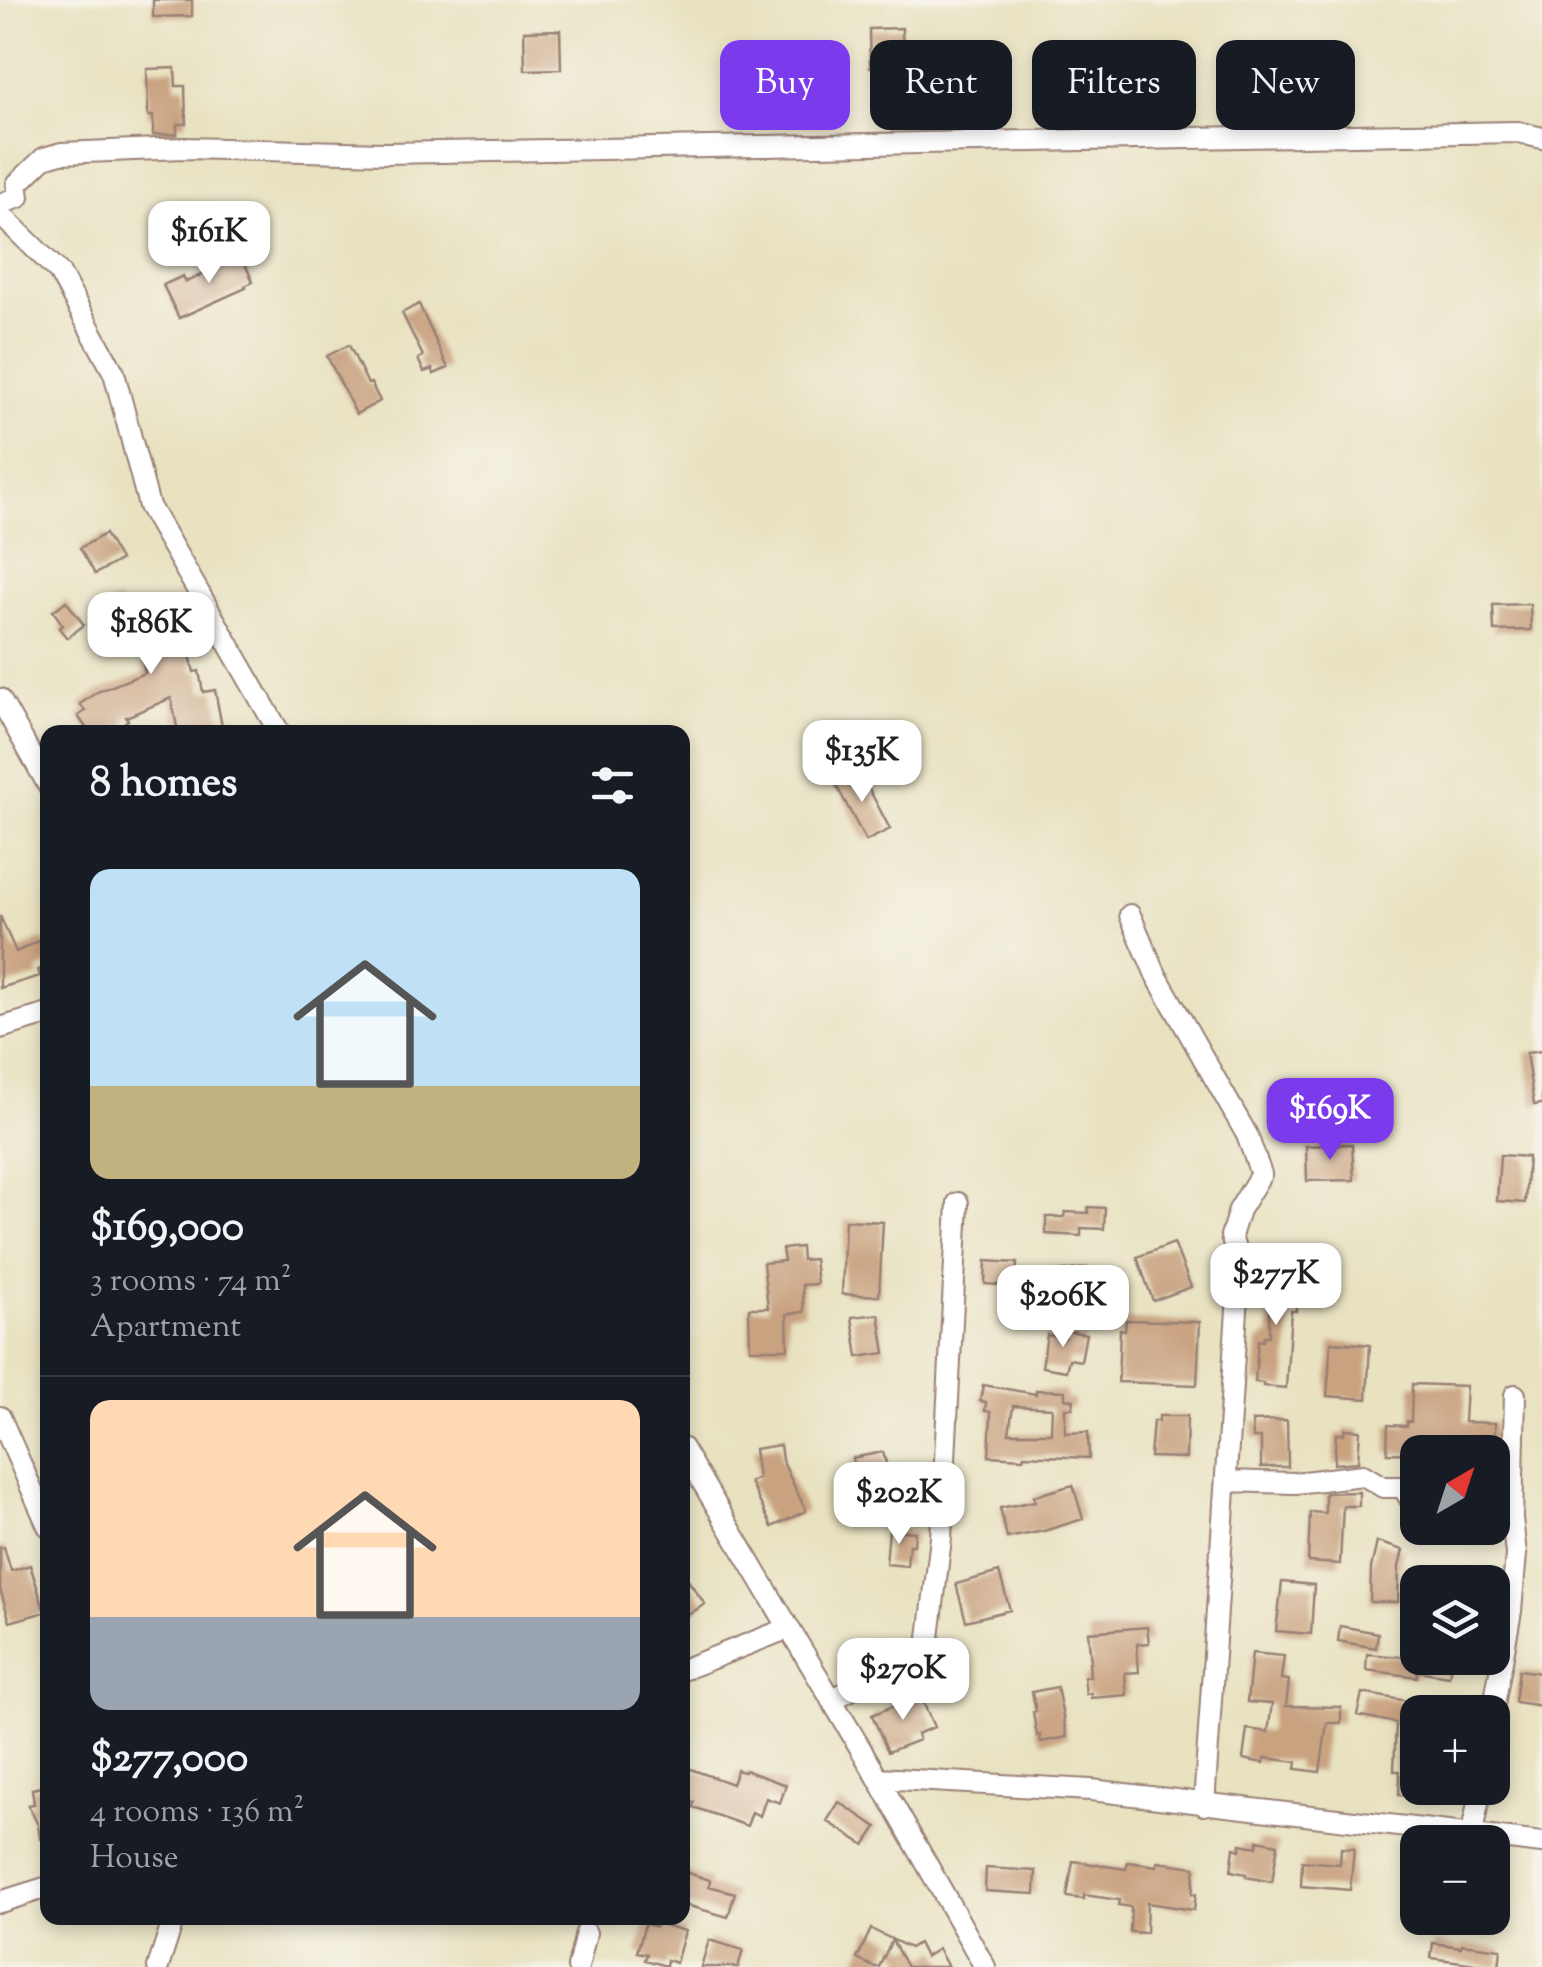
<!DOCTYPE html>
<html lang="en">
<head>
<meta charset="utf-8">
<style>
	body { margin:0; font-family:"Sorts Mill Goudy",serif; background:#242831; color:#f1f3f6; height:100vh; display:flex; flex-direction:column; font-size:38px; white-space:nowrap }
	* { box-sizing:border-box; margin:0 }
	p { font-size:32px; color:#9ea1a6 }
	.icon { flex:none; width:55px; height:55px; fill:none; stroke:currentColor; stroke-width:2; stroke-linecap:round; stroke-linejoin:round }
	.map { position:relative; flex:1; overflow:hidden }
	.drawer { position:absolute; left:40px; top:725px; width:650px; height:1200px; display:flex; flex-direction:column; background:#171b24; border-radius:20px; box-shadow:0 5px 15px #0003 }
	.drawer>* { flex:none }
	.guide { position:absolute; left:720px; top:40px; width:670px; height:90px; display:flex; gap:20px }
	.needle { width:65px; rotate:39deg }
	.buttons { position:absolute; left:1400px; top:1435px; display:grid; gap:20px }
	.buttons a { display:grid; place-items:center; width:110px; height:110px; border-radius:20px; background:#171b24; box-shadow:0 5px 15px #0003; font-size:50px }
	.price { position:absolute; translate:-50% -85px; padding:0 22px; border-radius:20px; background:#fff; color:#222; font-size:32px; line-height:65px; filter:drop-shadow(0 2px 5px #0008) }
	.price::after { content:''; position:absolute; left:50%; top:60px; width:30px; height:22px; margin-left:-15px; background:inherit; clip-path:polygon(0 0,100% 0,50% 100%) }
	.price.selected { background:#7c3aed; color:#fff }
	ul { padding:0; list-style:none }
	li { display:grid; align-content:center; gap:20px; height:530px; padding:0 50px }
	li+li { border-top:2px solid #363941 }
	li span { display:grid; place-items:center; height:310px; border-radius:20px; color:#555 }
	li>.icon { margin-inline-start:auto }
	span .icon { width:180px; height:180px; fill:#fffc; stroke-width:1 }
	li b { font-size:42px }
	h2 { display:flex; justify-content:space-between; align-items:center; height:120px; padding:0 50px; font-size:42px }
	.pill { padding:0 35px; border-radius:20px; background:#171b24; box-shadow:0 5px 15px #0003; font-size:35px; line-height:90px }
	.pill.selected { background:#7c3aed; color:#fff }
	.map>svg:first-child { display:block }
</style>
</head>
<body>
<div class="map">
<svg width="1542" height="1967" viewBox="0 0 1542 1967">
	<rect width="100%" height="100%" fill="#f7f3e8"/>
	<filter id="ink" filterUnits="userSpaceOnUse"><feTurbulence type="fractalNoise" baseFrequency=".01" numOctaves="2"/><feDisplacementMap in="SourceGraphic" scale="20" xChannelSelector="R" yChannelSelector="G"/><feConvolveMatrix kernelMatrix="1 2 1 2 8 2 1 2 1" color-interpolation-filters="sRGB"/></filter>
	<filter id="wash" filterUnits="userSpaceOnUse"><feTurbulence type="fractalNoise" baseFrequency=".0048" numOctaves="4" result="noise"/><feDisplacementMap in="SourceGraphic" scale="40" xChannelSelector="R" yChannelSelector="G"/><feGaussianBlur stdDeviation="2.25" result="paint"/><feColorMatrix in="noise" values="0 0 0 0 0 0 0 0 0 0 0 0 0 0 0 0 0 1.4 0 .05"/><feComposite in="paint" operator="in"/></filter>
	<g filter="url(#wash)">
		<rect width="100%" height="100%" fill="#e8e2c1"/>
		<g id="blocks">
			<!-- building -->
			<path fill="#c9a280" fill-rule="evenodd" d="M153 0H192V16L153 17Z
				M902 28 903 66 870 67 869 29Z
				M560 30 561 69 525 70 524 31Z
				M175 68 176 86H185L186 124H177V134L153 135V116H148L147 69Z
				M232 252 234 258 241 255 253 282 245 286 246 288 179 318 163 285 183 276 186 282 219 267 215 259Z
				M419 304 448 368 434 374 432 369 424 372 418 359 423 356 402 313Z
				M349 345 368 384 371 383 380 401 356 414 327 356Z
				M105 534 120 560 95 574 80 548Z
				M66 601 84 625 67 638 59 628 63 625 53 611Z
				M119 601 123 610 155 603 159 619 164 618 168 638 185 634 194 672 199 671 203 692 215 690 223 732H178L171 698 126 717 128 720 124 723 130 732H89L78 716 85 711 80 704 97 692 145 673 137 637 110 647 96 610Z
				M1530 604 1531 630 1494 631 1493 605Z
				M858 768 890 829 866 841 834 781Z
				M0 916 16 952 43 939 48 949V966L38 970 40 976 0 988Z
				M1542 1051V1104L1534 1105 1526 1053Z
				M1352 1144 1354 1180 1307 1181 1306 1146Z
				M1500 1155 1528 1157 1525 1203 1497 1201Z
				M1088 1207 1105 1208 1104 1229 1081 1228V1236L1046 1234V1217H1064L1065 1212 1088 1213Z
				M845 1220 883 1222 879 1296 842 1294Z
				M1174 1243 1191 1287 1153 1301 1137 1257Z
				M801 1247 802 1260 814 1259 817 1284 802 1285 804 1312 787 1314 788 1349H750L749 1308H768L763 1263 784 1261 782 1249Z
				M986 1261 1017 1263 1015 1286 985 1284Z
				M1268 1266H1290V1289H1296V1311H1291L1286 1388 1263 1386V1383L1255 1382 1258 1340 1263 1341 1264 1336H1269V1298H1257V1283H1268Z
				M1087 1268 1091 1292 1059 1296 1055 1272Z
				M879 1314 885 1353 858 1357 852 1317Z
				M1126 1320 1200 1322 1197 1385 1118 1382 1120 1329 1125 1330Z
				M1067 1331 1086 1334 1081 1361 1069 1359 1066 1371 1042 1367 1047 1335 1065 1338Z
				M1331 1342 1370 1345 1367 1399 1327 1396Z
				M1412 1384 1466 1386 1464 1422 1495 1423V1452L1437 1450V1452L1418 1454 1387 1453 1388 1425 1407 1426V1421L1411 1422Z
				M983 1385 1036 1394V1390L1065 1391V1398L1074 1400 1073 1408H1065V1433L1088 1432 1089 1458 1024 1455 1023 1458 989 1456 991 1412 985 1411 986 1402 980 1401ZM1013 1406 1052 1408 1051 1433H1009Z
				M1159 1416H1187L1186 1458 1150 1457 1153 1421H1159Z
				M1287 1420 1288 1467H1261V1438H1253L1252 1421Z
				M1345 1429 1360 1430 1358 1462 1334 1464 1336 1434H1344Z
				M780 1445 782 1460 806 1511 772 1527 750 1482 758 1478 754 1449Z
				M883 1452 887 1467 892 1466 896 1487 888 1489 891 1503 863 1509 860 1495 839 1499 835 1480 856 1475 852 1458Z
				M1073 1485 1083 1519 1044 1531 1007 1538 1000 1508 1035 1501 1034 1496Z
				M1359 1492V1506H1343L1340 1564 1308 1562 1310 1512 1325 1513V1493Z
				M889 1530 915 1532 914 1545H909L907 1566 886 1564Z
				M1377 1542 1403 1550 1399 1567 1398 1602H1370L1371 1568Z
				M0 1547H4L11 1571 30 1565 45 1612 10 1622 0 1589Z
				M682 1572 705 1604 682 1619Z
				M999 1572 1010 1610 966 1621 956 1584Z
				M1282 1582 1314 1585 1311 1634 1276 1631Z
				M1340 1626 1378 1633 1376 1648 1338 1641Z
				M1147 1627 1149 1643 1137 1644 1139 1672 1125 1673 1127 1695 1091 1698V1693L1086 1694 1084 1677 1090 1676 1089 1662H1091L1088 1632Z
				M1404 1646 1418 1648V1658H1452L1449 1676 1417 1671V1677L1366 1670 1367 1654 1403 1657Z
				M1252 1653 1284 1656 1281 1679 1289 1680 1286 1706 1341 1707V1723H1327L1320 1772 1296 1769 1297 1762 1265 1758 1264 1763 1243 1759 1247 1729 1268 1732 1272 1704 1247 1702Z
				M1519 1670 1542 1673V1706L1515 1702Z
				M1057 1687 1067 1737 1041 1742 1040 1735 1037 1736 1033 1712 1036 1711 1032 1692Z
				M1362 1693 1419 1703 1413 1742H1418V1796L1399 1795 1400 1771H1394L1396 1723 1357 1715Z
				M920 1695 934 1727 917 1734 919 1740 888 1752 872 1715Z
				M682 1766 732 1784 737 1770 744 1772 745 1770 786 1785 780 1803 766 1798 760 1816 752 1812 747 1826 693 1807 694 1802 682 1798Z
				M46 1786 48 1838 40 1839 38 1825 28 1805 34 1804 32 1789Z
				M839 1802 877 1827 865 1845 827 1821Z
				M1258 1840 1278 1844 1272 1882 1246 1877V1874L1231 1871 1234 1848 1240 1850 1241 1844 1257 1847Z
				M1341 1848 1354 1849 1350 1890 1301 1886 1302 1861 1340 1864Z
				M1073 1861 1126 1869 1128 1862 1157 1866 1158 1862 1195 1867 1192 1894H1196L1194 1910 1147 1903 1146 1933 1130 1932 1131 1907 1118 1905 1119 1900 1084 1895V1899L1067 1897Z
				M986 1868 1036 1871 1035 1894 985 1891Z
				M682 1871 710 1880 709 1886 735 1893 728 1917 682 1904Z
				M657 1923 685 1931 676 1963 667 1960 666 1966 645 1960 647 1954 637 1952 645 1924 656 1927Z
				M871 1929 910 1948 918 1943 925 1957 938 1949 948 1967H907L892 1940 879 1967H874L857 1959Z
				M709 1940 743 1950 738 1967H701Z
				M1433 1943 1461 1947 1462 1944 1501 1949 1499 1967 1431 1958Z"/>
		</g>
	</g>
	<g filter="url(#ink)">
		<use href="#blocks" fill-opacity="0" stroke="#998076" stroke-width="2.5"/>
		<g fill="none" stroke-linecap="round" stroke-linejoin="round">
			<!-- minor casing -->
			<g stroke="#998076" stroke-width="24">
				<path id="minor" d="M0 204 19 197 17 184 44 158 61 153 183 148 386 153 1517 132 1542 138
					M0 214 59 272 114 373 149 506 279 732
					M0 699 48 785
					M1130 915 1156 975 1247 1135 1261 1174 1239 1210 1231 1236 1240 1265 1204 1805
					M0 1028 48 1014
					M0 1417 48 1526
					M682 1448 878 1778 985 1967
					M1227 1481 1295 1483 1363 1475 1383 1487H1403L1418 1513
					M682 1670 789 1628
					M831 1700 919 1655 928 1646 941 1538 958 1203
					M1492 1716 1511 1611 1516 1554 1512 1518 1515 1395
					M878 1778 1091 1790 1542 1843
					M1472 1833 1481 1788
					M0 1902 48 1887
					M158 1967 174 1918
					M578 1967 586 1933"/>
			</g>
			<!-- minor -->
			<use href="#minor" stroke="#fff" stroke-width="20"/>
		</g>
	</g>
</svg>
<div class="buttons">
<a><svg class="needle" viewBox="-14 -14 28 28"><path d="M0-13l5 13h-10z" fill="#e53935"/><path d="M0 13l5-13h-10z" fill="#9ea1a6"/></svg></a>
<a><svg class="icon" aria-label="layers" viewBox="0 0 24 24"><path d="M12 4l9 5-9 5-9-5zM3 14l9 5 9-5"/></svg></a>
<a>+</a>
<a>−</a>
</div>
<b class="price" style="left:209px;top:286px">$161K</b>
<b class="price" style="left:151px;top:677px">$186K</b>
<b class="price" style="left:862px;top:805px">$135K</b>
<b class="price selected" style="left:1330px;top:1163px">$169K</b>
<b class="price" style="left:1276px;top:1328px">$277K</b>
<b class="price" style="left:1063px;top:1350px">$206K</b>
<b class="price" style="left:899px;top:1547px">$202K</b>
<b class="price" style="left:903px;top:1723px">$270K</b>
<div class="guide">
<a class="pill selected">Buy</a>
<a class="pill">Rent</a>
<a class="pill">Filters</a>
<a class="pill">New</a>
</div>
<section class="drawer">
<h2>8 homes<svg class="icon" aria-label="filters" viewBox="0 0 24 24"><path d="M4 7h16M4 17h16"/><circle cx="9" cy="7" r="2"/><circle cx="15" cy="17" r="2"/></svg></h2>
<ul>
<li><span style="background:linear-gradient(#bfe0f5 70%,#c2b280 0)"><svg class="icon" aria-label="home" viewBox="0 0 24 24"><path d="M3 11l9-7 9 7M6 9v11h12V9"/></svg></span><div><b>$169,000</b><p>3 rooms · 74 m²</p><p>Apartment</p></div></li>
<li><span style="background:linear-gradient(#ffd9b3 70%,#9aa5b1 0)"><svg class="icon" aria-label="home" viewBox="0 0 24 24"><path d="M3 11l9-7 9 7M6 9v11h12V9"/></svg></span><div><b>$277,000</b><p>4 rooms · 136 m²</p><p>House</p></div></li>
</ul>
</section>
</div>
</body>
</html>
